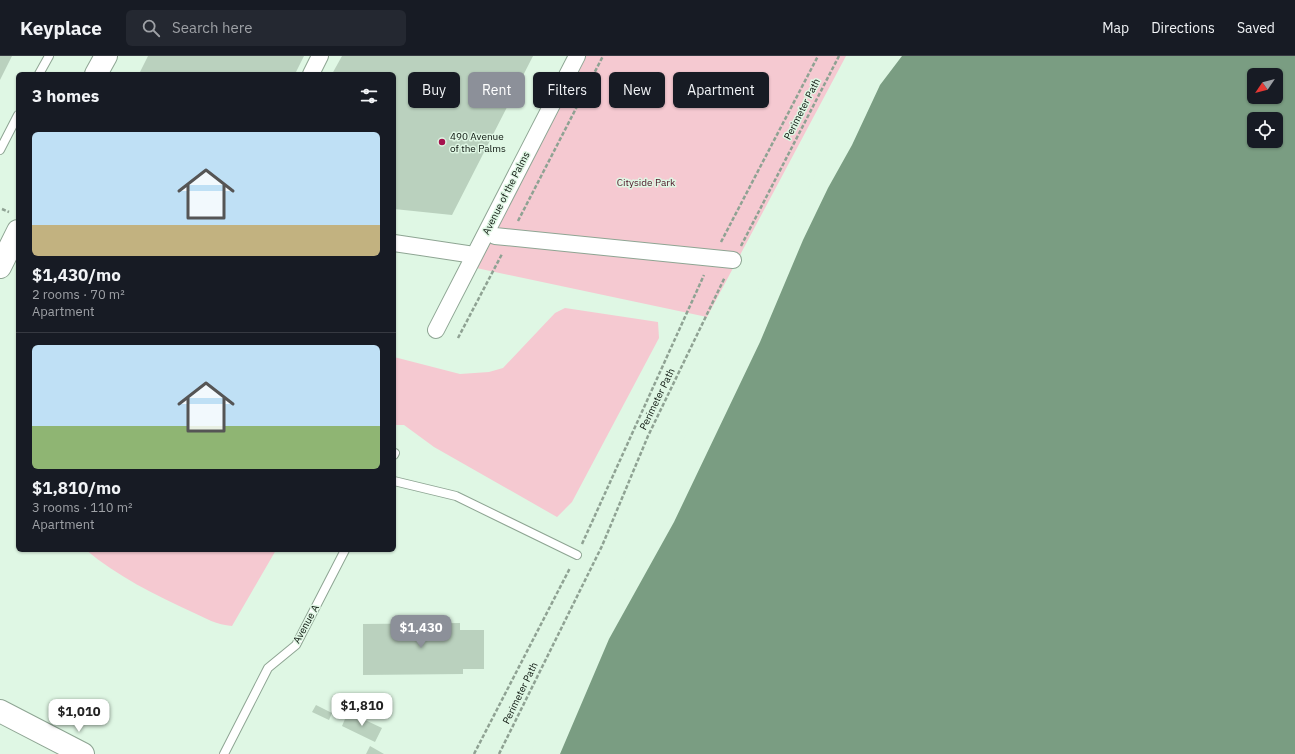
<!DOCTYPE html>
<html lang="en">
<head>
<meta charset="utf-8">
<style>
	body { margin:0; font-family:"IBM Plex Sans",sans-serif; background:#242831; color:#f1f3f6; height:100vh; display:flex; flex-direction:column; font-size:15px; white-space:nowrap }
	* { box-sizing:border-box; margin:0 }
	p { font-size:13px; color:#9ea1a6 }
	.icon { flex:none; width:22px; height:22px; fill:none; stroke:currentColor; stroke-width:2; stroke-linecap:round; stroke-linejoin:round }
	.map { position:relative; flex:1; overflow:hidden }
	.drawer { position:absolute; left:16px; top:16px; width:380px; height:480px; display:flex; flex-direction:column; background:#171b24; border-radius:6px; box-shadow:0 1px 3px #0004 }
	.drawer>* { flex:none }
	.hud { position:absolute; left:408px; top:16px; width:380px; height:36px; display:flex; gap:8px }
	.needle { width:26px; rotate:235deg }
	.buttons { position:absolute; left:1247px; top:12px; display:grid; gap:8px }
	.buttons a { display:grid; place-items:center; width:36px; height:36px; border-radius:6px; background:#171b24; box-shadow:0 1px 3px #0004; font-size:20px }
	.price { position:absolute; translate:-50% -34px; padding:0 9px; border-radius:8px; background:#fff; color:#222; font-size:13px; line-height:26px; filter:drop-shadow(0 1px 2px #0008) }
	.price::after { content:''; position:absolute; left:50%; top:24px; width:12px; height:9px; margin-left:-6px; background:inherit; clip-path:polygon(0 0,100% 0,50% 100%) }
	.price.current { background:#8c9099; color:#fff }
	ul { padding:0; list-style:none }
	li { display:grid; align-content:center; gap:8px; height:212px; padding:0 16px }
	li+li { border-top:1px solid #363941 }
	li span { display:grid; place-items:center; height:124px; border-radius:6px; color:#555 }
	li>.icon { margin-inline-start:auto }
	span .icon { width:72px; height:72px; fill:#fffc; stroke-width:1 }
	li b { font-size:17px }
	h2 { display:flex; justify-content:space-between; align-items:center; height:48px; padding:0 16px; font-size:17px }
	.tag { padding:0 14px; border-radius:6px; background:#171b24; box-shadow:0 1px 3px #0004; font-size:14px; line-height:36px }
	.tag.current { background:#8c9099; color:#fff }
	header { display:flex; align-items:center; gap:24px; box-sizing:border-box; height:56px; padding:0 20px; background:#171b24; border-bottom:1px solid #363941 }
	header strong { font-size:19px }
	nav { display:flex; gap:22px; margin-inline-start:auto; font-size:14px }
	.search { width:280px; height:36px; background:#242831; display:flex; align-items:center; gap:10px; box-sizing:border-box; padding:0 14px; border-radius:6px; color:#9ea1a6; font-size:15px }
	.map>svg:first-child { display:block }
</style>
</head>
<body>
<header>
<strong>Keyplace</strong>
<div class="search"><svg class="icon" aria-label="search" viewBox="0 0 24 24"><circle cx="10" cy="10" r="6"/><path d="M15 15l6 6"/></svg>Search here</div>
<nav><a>Map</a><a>Directions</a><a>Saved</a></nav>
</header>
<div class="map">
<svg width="1295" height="698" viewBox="0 0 1295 698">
	<rect width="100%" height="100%" fill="#dff7e4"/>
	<!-- green -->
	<path fill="#f5c9d1" d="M581 0H846L707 261 467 210Z
		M565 252 658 266 659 282 572 446 557 461 434 391 404 369H394V301L460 318 489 316 503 312 555 257Z
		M86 494H276L232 570C217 569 205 562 192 556 155 539 117 520 86 494Z"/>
	<!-- water -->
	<path fill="#7a9d82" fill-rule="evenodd" d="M877 0H1295V698H532ZM1254 19H1276V41H1254ZM1254 63H1276V85H1254Z"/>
	<!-- pier -->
	<path fill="#dff7e4" d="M874 0H902L880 29 852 89 828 132 803 184 760 286 674 466 609 583 560 698H530L563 627Z"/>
	<!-- building -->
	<path fill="#bad1be" d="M0 0H12L0 24Z
		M148 0H304L295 18H139Z
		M342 0H533L452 159 394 153V18H332Z
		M460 567V574H484V613H463V618L363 619V568Z
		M316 649 332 657 329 664 312 656Z
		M348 656 382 672 375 686 342 670Z
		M370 690 384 698H366Z"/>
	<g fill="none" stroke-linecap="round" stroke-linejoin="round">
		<!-- lane casing -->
		<g stroke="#8ea593" stroke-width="10">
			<path id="lane" d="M39 18 49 0
				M0 94 18 59
				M394 399 395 397
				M394 425 456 440 577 499
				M224 698 268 612 296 589 345 494"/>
		</g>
		<!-- street casing -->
		<g stroke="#8ea593" stroke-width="18">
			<path id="street" d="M311 18 320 0
				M495 180 733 204
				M394 187 474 199
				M436 274 577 0"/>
		</g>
		<!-- secondary casing -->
		<g stroke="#8ea593" stroke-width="24">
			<path id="secondary" d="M96 18 106 0
				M0 211 18 175
				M0 655 83 698"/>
		</g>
		<!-- path -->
		<path stroke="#8fa293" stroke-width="2.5" stroke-dasharray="4 2" stroke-linecap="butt" d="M2 153 9 156
			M518 165 603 0
			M721 186 818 0
			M741 190 839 0
			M458 282 502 198
			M582 488 704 219
			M474 698 570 512
			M499 698 602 490 648 380 725 221"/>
		<!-- lane -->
		<use href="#lane" stroke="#fff" stroke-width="8"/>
		<!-- street -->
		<use href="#street" stroke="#fff" stroke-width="16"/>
		<!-- secondary -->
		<use href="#secondary" stroke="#fff" stroke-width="22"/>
	</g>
	<!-- markers -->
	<circle fill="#a5114d" stroke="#dff7e4" stroke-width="1.5" cx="442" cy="86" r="4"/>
	<g text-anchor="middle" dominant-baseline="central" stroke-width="3" stroke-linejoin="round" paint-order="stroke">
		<!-- street labels -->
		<g font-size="10" fill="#0b140d" stroke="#dff7e4">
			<text transform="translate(802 53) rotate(-63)">Perimeter Path</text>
			<text transform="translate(506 137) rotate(-63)">Avenue of the Palms</text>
			<text transform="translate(657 343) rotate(-64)">Perimeter Path</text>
			<text transform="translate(306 568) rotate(-61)">Avenue A</text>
			<text transform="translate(520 637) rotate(-64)">Perimeter Path</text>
		</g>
		<!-- poi labels -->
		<g font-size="10" fill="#0b140d" stroke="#dff7e4" text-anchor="start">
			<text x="450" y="80">490 Avenue<tspan x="450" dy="12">of the Palms</tspan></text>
		</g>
		<!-- park labels -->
		<g font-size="10" fill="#4b1324" stroke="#dff7e4">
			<text x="646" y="126">Cityside Park</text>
		</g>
	</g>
</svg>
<div class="buttons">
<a><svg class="needle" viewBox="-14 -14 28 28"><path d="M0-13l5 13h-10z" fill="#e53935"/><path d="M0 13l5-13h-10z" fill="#9ea1a6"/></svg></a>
<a><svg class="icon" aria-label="locate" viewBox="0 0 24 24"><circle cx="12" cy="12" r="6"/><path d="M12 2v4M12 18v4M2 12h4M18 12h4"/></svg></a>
</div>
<b class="price current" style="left:421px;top:593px">$1,430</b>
<b class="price" style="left:362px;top:671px">$1,810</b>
<b class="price" style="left:79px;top:677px">$1,010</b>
<div class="hud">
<a class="tag">Buy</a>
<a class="tag current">Rent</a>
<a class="tag">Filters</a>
<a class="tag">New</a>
<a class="tag">Apartment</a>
</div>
<section class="drawer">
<h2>3 homes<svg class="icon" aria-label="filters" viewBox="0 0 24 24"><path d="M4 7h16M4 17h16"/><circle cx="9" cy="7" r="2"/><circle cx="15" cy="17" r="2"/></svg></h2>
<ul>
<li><span style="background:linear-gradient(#bfe0f5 75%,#c2b280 0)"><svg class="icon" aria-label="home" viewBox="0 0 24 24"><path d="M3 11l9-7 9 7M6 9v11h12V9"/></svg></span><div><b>$1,430/mo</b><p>2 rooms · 70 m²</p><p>Apartment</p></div></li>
<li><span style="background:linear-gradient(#bfe0f5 65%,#8fb573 0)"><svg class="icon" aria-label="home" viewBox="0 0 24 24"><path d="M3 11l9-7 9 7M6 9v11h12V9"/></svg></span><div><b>$1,810/mo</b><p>3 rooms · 110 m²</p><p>Apartment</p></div></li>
</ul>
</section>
</div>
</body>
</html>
